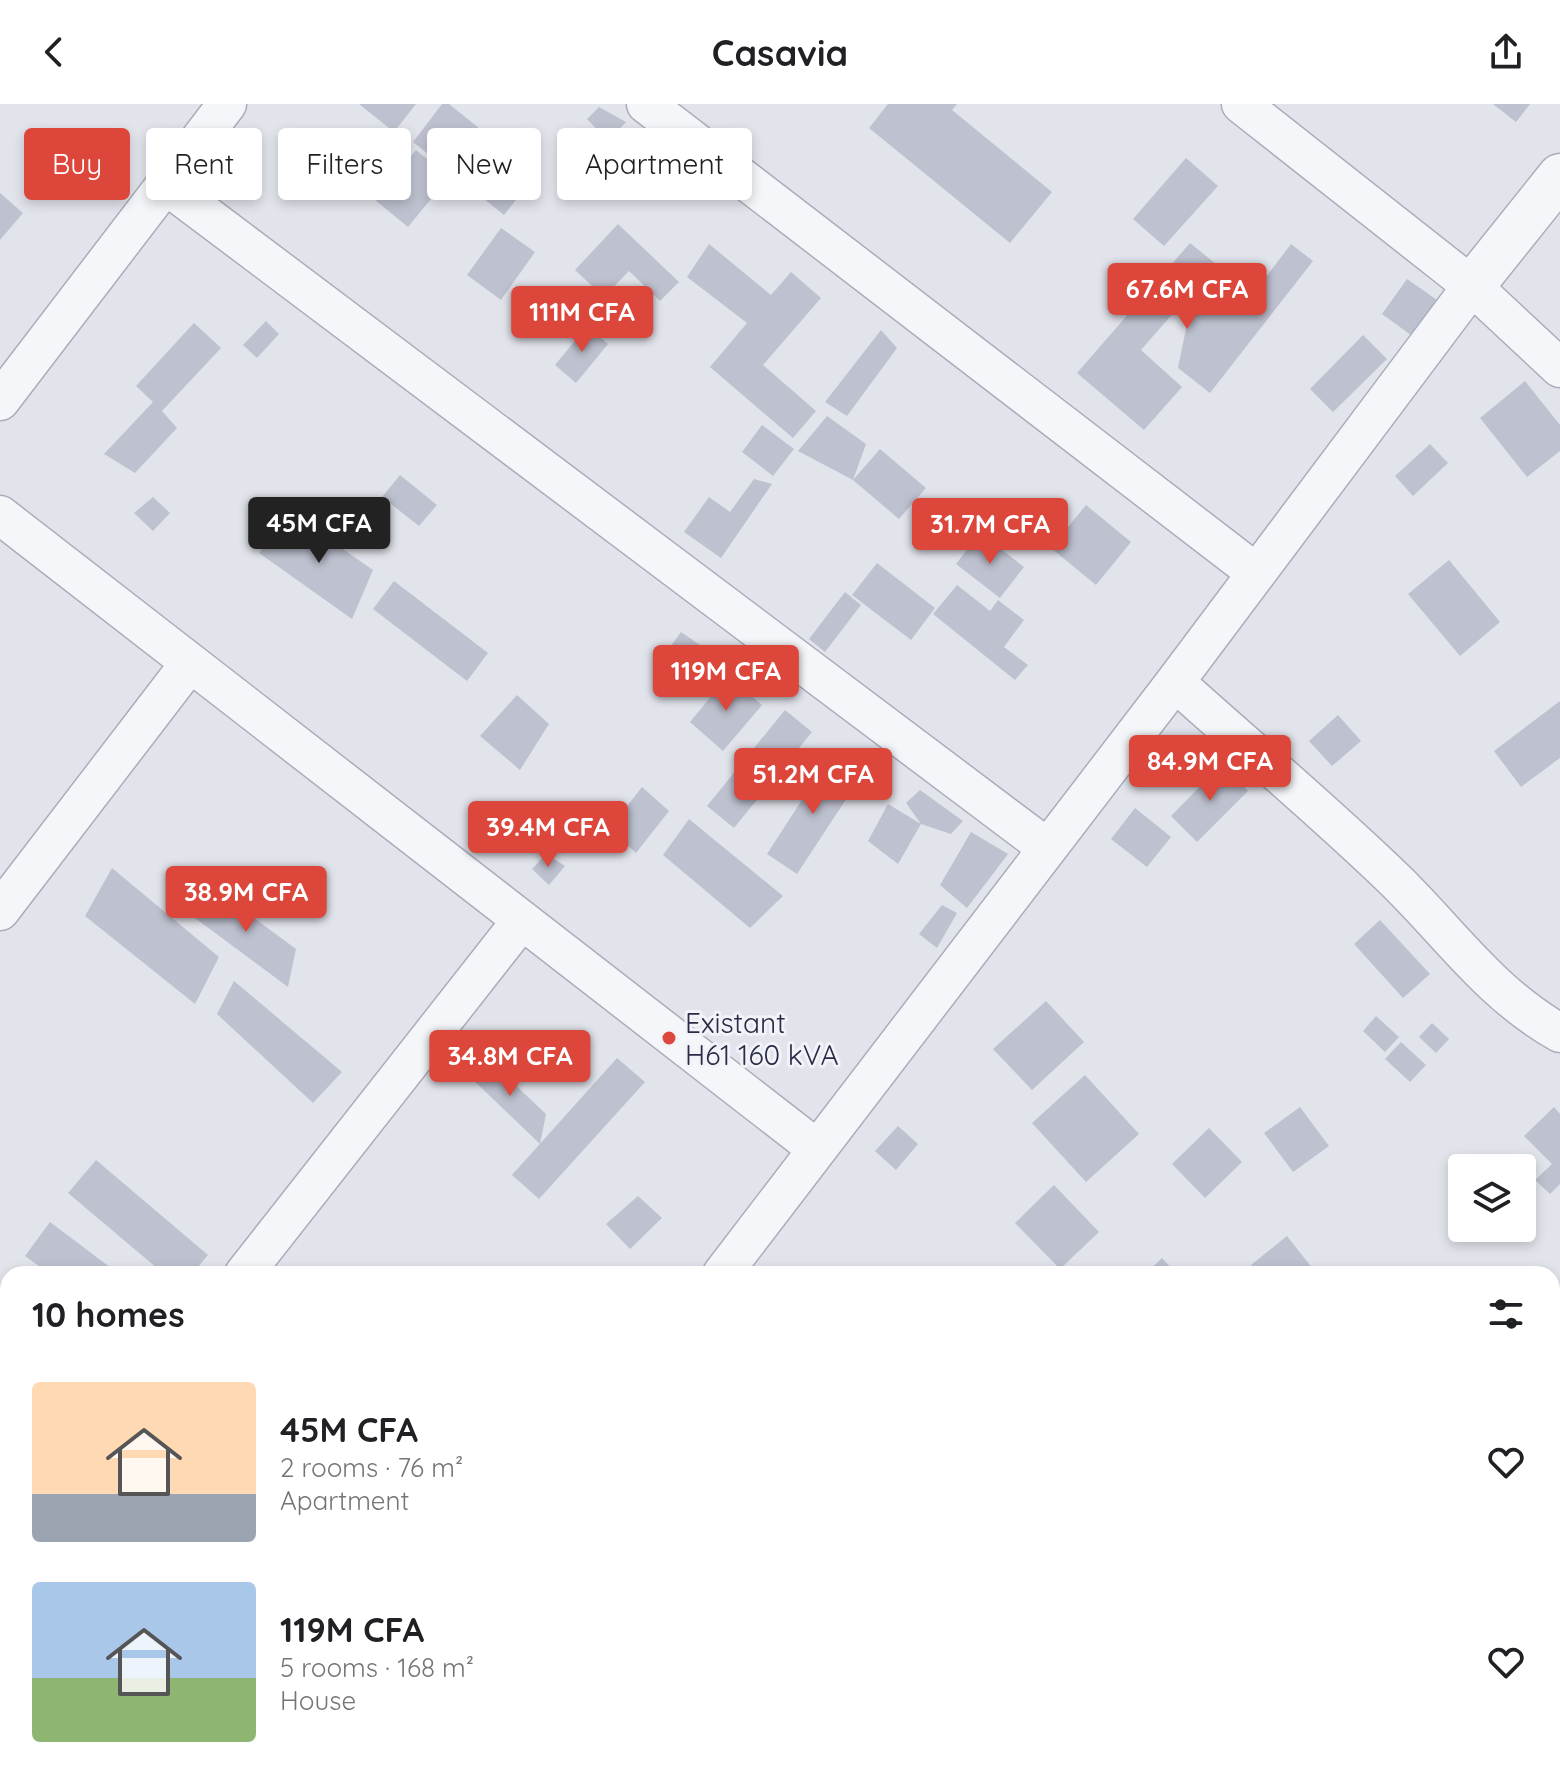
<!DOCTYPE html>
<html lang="en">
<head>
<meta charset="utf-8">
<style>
	body { margin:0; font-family:Quicksand,sans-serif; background:#f6f6f6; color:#202124; height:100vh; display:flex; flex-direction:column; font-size:30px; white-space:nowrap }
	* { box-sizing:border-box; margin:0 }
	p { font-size:26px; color:#757577 }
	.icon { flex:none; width:44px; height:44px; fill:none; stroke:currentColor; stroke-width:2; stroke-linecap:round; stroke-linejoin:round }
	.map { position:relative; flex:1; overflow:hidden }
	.details { position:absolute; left:0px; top:1162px; width:1560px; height:514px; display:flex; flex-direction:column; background:#fff; border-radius:24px 24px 0 0; box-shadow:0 4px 12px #0003 }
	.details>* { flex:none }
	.guide { position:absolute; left:24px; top:24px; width:800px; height:72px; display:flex; gap:16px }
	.controls { position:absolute; left:1448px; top:1050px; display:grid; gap:16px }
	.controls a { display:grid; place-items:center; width:88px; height:88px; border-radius:8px; background:#fff; box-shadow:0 4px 12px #0003; font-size:40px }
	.price { position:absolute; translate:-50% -68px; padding:0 18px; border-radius:8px; background:#dd463b; color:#fff; font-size:26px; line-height:52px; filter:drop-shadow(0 2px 4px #0008) }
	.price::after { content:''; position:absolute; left:50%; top:48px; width:24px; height:18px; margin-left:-12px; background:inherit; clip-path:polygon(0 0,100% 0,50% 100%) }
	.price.selected { background:#222; color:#fff }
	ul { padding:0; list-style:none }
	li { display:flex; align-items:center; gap:24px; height:200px; padding:0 32px }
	li span { display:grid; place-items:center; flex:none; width:224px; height:160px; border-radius:8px; color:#555 }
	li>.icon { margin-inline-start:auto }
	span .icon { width:96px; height:96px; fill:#fffc; stroke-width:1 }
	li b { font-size:34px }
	h2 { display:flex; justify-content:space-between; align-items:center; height:96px; padding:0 32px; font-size:34px }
	.chip { padding:0 28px; border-radius:8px; background:#fff; box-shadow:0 4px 12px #0003; font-size:28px; line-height:72px }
	.chip.selected { background:#dd463b; color:#fff }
	header { display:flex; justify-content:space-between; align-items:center; height:104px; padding:0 32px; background:#fff; font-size:36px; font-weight:700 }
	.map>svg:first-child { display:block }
</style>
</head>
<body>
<header><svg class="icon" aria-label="back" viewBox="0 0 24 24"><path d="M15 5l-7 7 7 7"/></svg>Casavia<svg class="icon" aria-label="share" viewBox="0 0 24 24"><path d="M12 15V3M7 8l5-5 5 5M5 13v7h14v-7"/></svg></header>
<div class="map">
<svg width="1560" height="1675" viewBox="0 0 1560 1675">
	<rect width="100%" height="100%" fill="#e2e4ec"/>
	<!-- building -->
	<path fill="#bec1cf" d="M359 0H416L394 28Z
		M442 0H449L536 70 504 111 413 38Z
		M888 0H957L952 6 1052 88 1010 139 869 24Z
		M1493 0H1530L1516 18Z
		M599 3 626 18 608 37 587 15Z
		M416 46 449 73 408 123 375 96Z
		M1186 54 1218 82 1164 142 1133 115Z
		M0 89 23 109 0 136Z
		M618 120 679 178 660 197 629 167 604 193 575 166Z
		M501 124 535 148 501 196 467 171Z
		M1190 139 1253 190 1291 140 1313 157 1210 289 1178 264 1193 190 1208 169 1141 246 1182 283 1144 326 1077 269Z
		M709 140 771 191 791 168 821 194 763 261 816 307 793 334 710 263 747 219 687 173Z
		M1407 175 1440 198 1415 234 1382 210Z
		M266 217 279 230 257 254 243 241Z
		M194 219 221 244 162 307 177 324 135 369 104 350 153 298 136 282Z
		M587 222 608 240 576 279 555 261Z
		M881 226 897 244 847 312 825 298Z
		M1363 231 1387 255 1333 308 1310 285Z
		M1525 277 1560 321V347L1527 373 1480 314Z
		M827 312 866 340 853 376 880 345 926 384 899 415 853 376 798 347Z
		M762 321 794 345 773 372 742 348Z
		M1430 340 1448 359 1413 392 1395 372Z
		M400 371 437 401 419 422 382 393Z
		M754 375 772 380 721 454 684 428 709 393 730 408Z
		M153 393 170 409 153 427 134 409Z
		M1086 401 1131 438 1096 481 1051 444Z
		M292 410 373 466 352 515 259 449Z
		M980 429 1024 463 1000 494 956 460Z
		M1449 456 1500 518 1460 552 1408 490Z
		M877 459 935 504 911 536 852 491Z
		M394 477 488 549 467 577 373 505Z
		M957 481 990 507 998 496 1024 516 1004 543 1028 561 1015 576 933 510Z
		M845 488 861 501 825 548 809 535Z
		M681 528 713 550 692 580 660 557Z
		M728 572 762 601 723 647 690 618Z
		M517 591 549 620 520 666 480 632Z
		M1560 597V654L1521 683 1494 647Z
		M785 606 812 628 734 724 707 702Z
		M1338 611 1361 637 1332 662 1309 637Z
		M829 654 860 674 797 770 767 750Z
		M1222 660 1248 687 1197 738 1171 712Z
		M642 683 669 707 636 749 609 725Z
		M920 686 963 717 951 730 921 720 906 699Z
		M888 700 921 720 898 760 868 737Z
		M1135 704 1171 733 1147 763 1111 735Z
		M689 715 783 792 750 824 663 751Z
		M971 728 1008 750 967 804 940 781Z
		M546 750 565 762 549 781 532 765Z
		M112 764 219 853 195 900 85 812Z
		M205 778 296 845 288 883 195 814Z
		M942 801 957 809 937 844 919 830Z
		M1380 816 1430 870 1403 894 1354 840Z
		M234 877 342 968 313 999 217 910Z
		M1046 897 1084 938 1032 986 993 945Z
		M1376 912 1399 933 1385 948 1363 927Z
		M1432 919 1449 935 1436 949 1419 933Z
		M1401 938 1426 961 1410 978 1385 955Z
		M487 954 546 1010 540 1040 469 972Z
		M617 954 645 978 539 1095 512 1071Z
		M1085 971 1139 1030 1086 1078 1032 1019Z
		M1300 1003 1329 1042 1293 1068 1264 1029Z
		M1554 1003 1560 1010V1080L1550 1090 1535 1076 1552 1060 1524 1032Z
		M898 1022 918 1040 896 1066 875 1047Z
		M1209 1024 1242 1058 1205 1094 1172 1060Z
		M96 1056 208 1151 192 1170H164L68 1089Z
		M1054 1081 1099 1128 1060 1165 1015 1119Z
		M638 1092 662 1114 630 1145 606 1120Z
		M50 1118 119 1170H50L25 1152Z
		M1287 1132 1317 1170H1259L1251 1161Z
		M1162 1154 1177 1170H1145Z
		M8 1585V1632L0 1645V1598Z
		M641 1668H668L673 1675H632Z
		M1072 1668H1098L1104 1675H1064Z"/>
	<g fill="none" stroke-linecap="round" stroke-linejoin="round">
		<!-- minor casing -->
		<g stroke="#aaadba" stroke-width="41">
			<path id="minor" d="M646 0 1255 468
				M1241 0 1472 182 1560 264
				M166 81 1046 743
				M0 297 227 0
				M0 411 817 1045
				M1175 578C1248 644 1325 708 1396 777 1451 831 1491 890 1560 929
				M0 807 190 559
				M244 1170 522 816
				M722 1170 1175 578 1472 182
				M1552 1263 1560 1253
				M0 1481 8 1470
				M378 1668 383 1675
				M970 1668 976 1675
				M321 1675 327 1668
				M1206 1675 1211 1668"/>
		</g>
		<!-- tertiary casing -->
		<g stroke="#aaadba" stroke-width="47">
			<path id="tertiary" d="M1472 182 1560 72"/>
		</g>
		<!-- minor -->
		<use href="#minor" stroke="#f5f6f9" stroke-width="38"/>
		<!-- tertiary -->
		<use href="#tertiary" stroke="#f5f6f9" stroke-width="44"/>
	</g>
	<!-- markers -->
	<circle fill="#dd463b" stroke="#f2f3f9" stroke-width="3" cx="669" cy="934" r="8"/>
	<g text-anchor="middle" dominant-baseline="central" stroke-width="6" stroke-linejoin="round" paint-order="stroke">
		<!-- poi labels -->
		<g font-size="28" fill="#282c46" stroke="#f2f3f9" text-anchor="start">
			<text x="685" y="918">Existant<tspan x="685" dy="32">H61 160 kVA</tspan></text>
		</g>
	</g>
</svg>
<div class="controls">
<a><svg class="icon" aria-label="layers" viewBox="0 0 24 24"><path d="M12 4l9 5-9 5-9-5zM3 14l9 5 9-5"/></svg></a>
</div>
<b class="price" style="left:1187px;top:227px">67.6M CFA</b>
<b class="price" style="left:582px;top:250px">111M CFA</b>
<b class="price selected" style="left:319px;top:461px">45M CFA</b>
<b class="price" style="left:990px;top:462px">31.7M CFA</b>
<b class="price" style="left:726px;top:609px">119M CFA</b>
<b class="price" style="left:1210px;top:699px">84.9M CFA</b>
<b class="price" style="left:813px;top:712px">51.2M CFA</b>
<b class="price" style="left:548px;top:765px">39.4M CFA</b>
<b class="price" style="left:246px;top:830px">38.9M CFA</b>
<b class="price" style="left:510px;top:994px">34.8M CFA</b>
<div class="guide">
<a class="chip selected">Buy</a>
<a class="chip">Rent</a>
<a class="chip">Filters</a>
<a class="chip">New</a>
<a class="chip">Apartment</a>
</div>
<section class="details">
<h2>10 homes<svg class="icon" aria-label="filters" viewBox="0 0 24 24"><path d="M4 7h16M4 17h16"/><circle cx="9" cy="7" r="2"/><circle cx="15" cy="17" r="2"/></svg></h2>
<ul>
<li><span style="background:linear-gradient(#ffd9b3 70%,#9aa5b1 0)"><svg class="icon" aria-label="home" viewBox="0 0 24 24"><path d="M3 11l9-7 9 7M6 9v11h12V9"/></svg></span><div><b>45M CFA</b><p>2 rooms · 76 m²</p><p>Apartment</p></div><svg class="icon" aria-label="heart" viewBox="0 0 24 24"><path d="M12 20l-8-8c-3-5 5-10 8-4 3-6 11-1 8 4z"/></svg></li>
<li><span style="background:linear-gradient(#a9c7e8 60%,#8fb573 0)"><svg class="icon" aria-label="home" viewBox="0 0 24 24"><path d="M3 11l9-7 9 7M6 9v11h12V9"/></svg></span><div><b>119M CFA</b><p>5 rooms · 168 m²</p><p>House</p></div><svg class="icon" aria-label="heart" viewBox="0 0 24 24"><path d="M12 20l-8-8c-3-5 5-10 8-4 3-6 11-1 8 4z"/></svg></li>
</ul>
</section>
</div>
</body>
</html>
